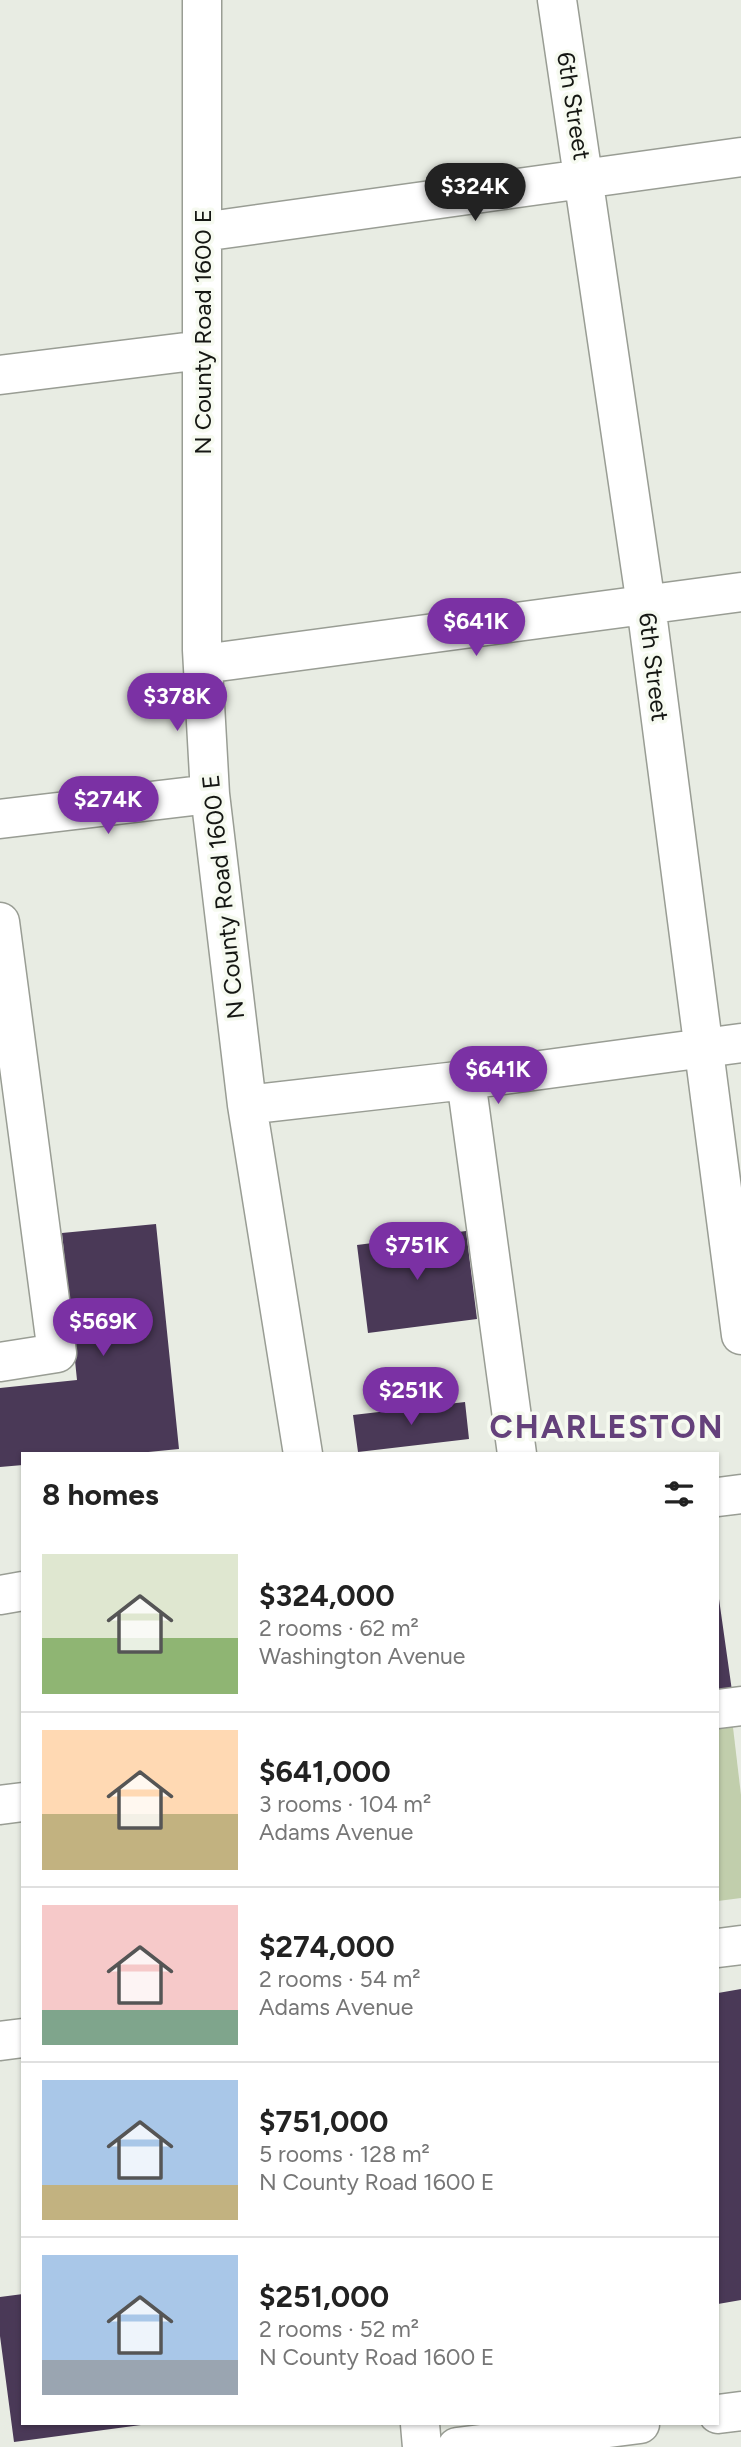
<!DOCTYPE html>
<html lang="en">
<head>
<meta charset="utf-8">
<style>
	body { margin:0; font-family:Figtree,sans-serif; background:#f2f2f2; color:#222; height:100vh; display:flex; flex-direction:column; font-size:26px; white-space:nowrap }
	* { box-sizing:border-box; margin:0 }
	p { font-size:23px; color:#767676 }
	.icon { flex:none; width:38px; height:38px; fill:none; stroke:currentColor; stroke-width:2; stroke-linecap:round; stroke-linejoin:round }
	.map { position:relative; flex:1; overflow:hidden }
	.drawer { position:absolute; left:21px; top:1452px; width:698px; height:973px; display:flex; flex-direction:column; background:#fff; border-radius:0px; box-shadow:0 2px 5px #0004 }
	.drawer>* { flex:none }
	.price { position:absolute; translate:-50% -60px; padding:0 16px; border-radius:24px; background:#7b31a4; color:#fff; font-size:23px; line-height:46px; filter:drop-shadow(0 2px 4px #0008) }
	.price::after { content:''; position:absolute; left:50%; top:42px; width:21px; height:16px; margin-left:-10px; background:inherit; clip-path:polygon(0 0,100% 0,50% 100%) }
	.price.current { background:#222; color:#fff }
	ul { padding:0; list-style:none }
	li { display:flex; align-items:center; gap:21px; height:175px; padding:0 21px }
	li+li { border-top:2px solid #e0e0e0 }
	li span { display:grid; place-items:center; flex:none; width:196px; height:140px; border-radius:0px; color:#555 }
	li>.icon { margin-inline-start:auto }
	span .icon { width:84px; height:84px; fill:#fffc; stroke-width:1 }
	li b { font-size:30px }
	h2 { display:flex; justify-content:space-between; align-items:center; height:84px; padding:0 21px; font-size:30px }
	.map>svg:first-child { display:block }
</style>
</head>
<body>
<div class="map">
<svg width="741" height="2447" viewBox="0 0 741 2447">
	<rect width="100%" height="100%" fill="#e8ece3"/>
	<!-- green -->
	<path fill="#c1ceac" d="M732 1719 741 1795V1898L718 1901V1721Z"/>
	<!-- building -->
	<path fill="#4a3957" d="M156 1224 179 1449 128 1454H23V1465L0 1467V1388L77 1380 62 1233Z
		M466 1231 477 1319 368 1333 357 1245Z
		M465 1402 469 1439 358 1452 353 1415Z
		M719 1599 733 1698 718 1700V1600Z
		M741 1989V2300L718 2304V1993Z
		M23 2294V2424L141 2425 14 2442 0 2336V2297Z"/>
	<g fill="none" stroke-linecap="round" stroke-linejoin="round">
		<!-- minor casing -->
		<g stroke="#999d94" stroke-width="41">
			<path id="minor" d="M202 0V650L210 794 247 1105 303 1454
				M557 0 646 605 741 1335
				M202 232 741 157
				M0 375 202 350
				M203 664 741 592
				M0 819 210 794
				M0 922 57 1353 0 1362
				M466 1080 517 1454
				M247 1105 466 1080 741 1043
				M718 1497 741 1494
				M0 1595 23 1591
				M718 1709 741 1706
				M0 1805 23 1802
				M718 1948 741 1945
				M0 2041 23 2038
				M718 2414 741 2411
				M420 2424 422 2447
				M457 2447 640 2424"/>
		</g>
		<!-- minor -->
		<use href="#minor" stroke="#fff" stroke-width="38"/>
	</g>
	<g text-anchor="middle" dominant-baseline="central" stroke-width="7" stroke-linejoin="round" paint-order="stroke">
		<!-- street labels -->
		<g font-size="24" fill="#151713" stroke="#f6faf0">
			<text transform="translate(574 106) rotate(81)">6th Street</text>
			<text transform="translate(202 332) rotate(-90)">N County Road 1600 E</text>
			<text transform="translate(654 667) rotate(83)">6th Street</text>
			<text transform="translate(223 897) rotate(-96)">N County Road 1600 E</text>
		</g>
		<!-- district labels -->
		<g font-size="32" font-weight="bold" letter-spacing="2" fill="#64417b" stroke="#f6faf0">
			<text x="607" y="1427">CHARLESTON</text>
		</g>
	</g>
</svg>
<b class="price current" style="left:475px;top:223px">$324K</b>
<b class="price" style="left:476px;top:658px">$641K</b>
<b class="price" style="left:177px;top:733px">$378K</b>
<b class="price" style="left:108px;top:836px">$274K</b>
<b class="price" style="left:498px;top:1106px">$641K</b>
<b class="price" style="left:417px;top:1282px">$751K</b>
<b class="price" style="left:103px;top:1358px">$569K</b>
<b class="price" style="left:411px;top:1427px">$251K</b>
<section class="drawer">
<h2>8 homes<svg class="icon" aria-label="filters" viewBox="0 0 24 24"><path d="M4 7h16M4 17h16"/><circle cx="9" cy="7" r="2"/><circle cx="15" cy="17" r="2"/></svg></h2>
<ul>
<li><span style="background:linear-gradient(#dfe7d0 60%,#8fb573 0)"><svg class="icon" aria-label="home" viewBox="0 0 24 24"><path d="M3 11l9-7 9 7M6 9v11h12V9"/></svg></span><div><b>$324,000</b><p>2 rooms · 62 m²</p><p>Washington Avenue</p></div></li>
<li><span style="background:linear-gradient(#ffd9b3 60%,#c2b280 0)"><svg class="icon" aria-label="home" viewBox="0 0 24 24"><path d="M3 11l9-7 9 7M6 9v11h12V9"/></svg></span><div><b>$641,000</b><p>3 rooms · 104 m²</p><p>Adams Avenue</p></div></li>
<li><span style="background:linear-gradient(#f6c9c9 75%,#7fa58c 0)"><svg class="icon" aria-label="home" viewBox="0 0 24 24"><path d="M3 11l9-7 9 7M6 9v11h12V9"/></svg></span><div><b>$274,000</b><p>2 rooms · 54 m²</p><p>Adams Avenue</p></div></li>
<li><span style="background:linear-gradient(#a9c7e8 75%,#c2b280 0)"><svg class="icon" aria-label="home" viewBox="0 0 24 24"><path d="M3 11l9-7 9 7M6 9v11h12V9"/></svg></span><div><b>$751,000</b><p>5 rooms · 128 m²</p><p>N County Road 1600 E</p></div></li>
<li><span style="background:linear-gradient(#a9c7e8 75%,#9aa5b1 0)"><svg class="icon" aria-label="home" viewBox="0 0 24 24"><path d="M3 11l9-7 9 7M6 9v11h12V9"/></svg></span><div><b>$251,000</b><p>2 rooms · 52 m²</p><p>N County Road 1600 E</p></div></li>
</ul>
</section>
</div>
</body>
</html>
